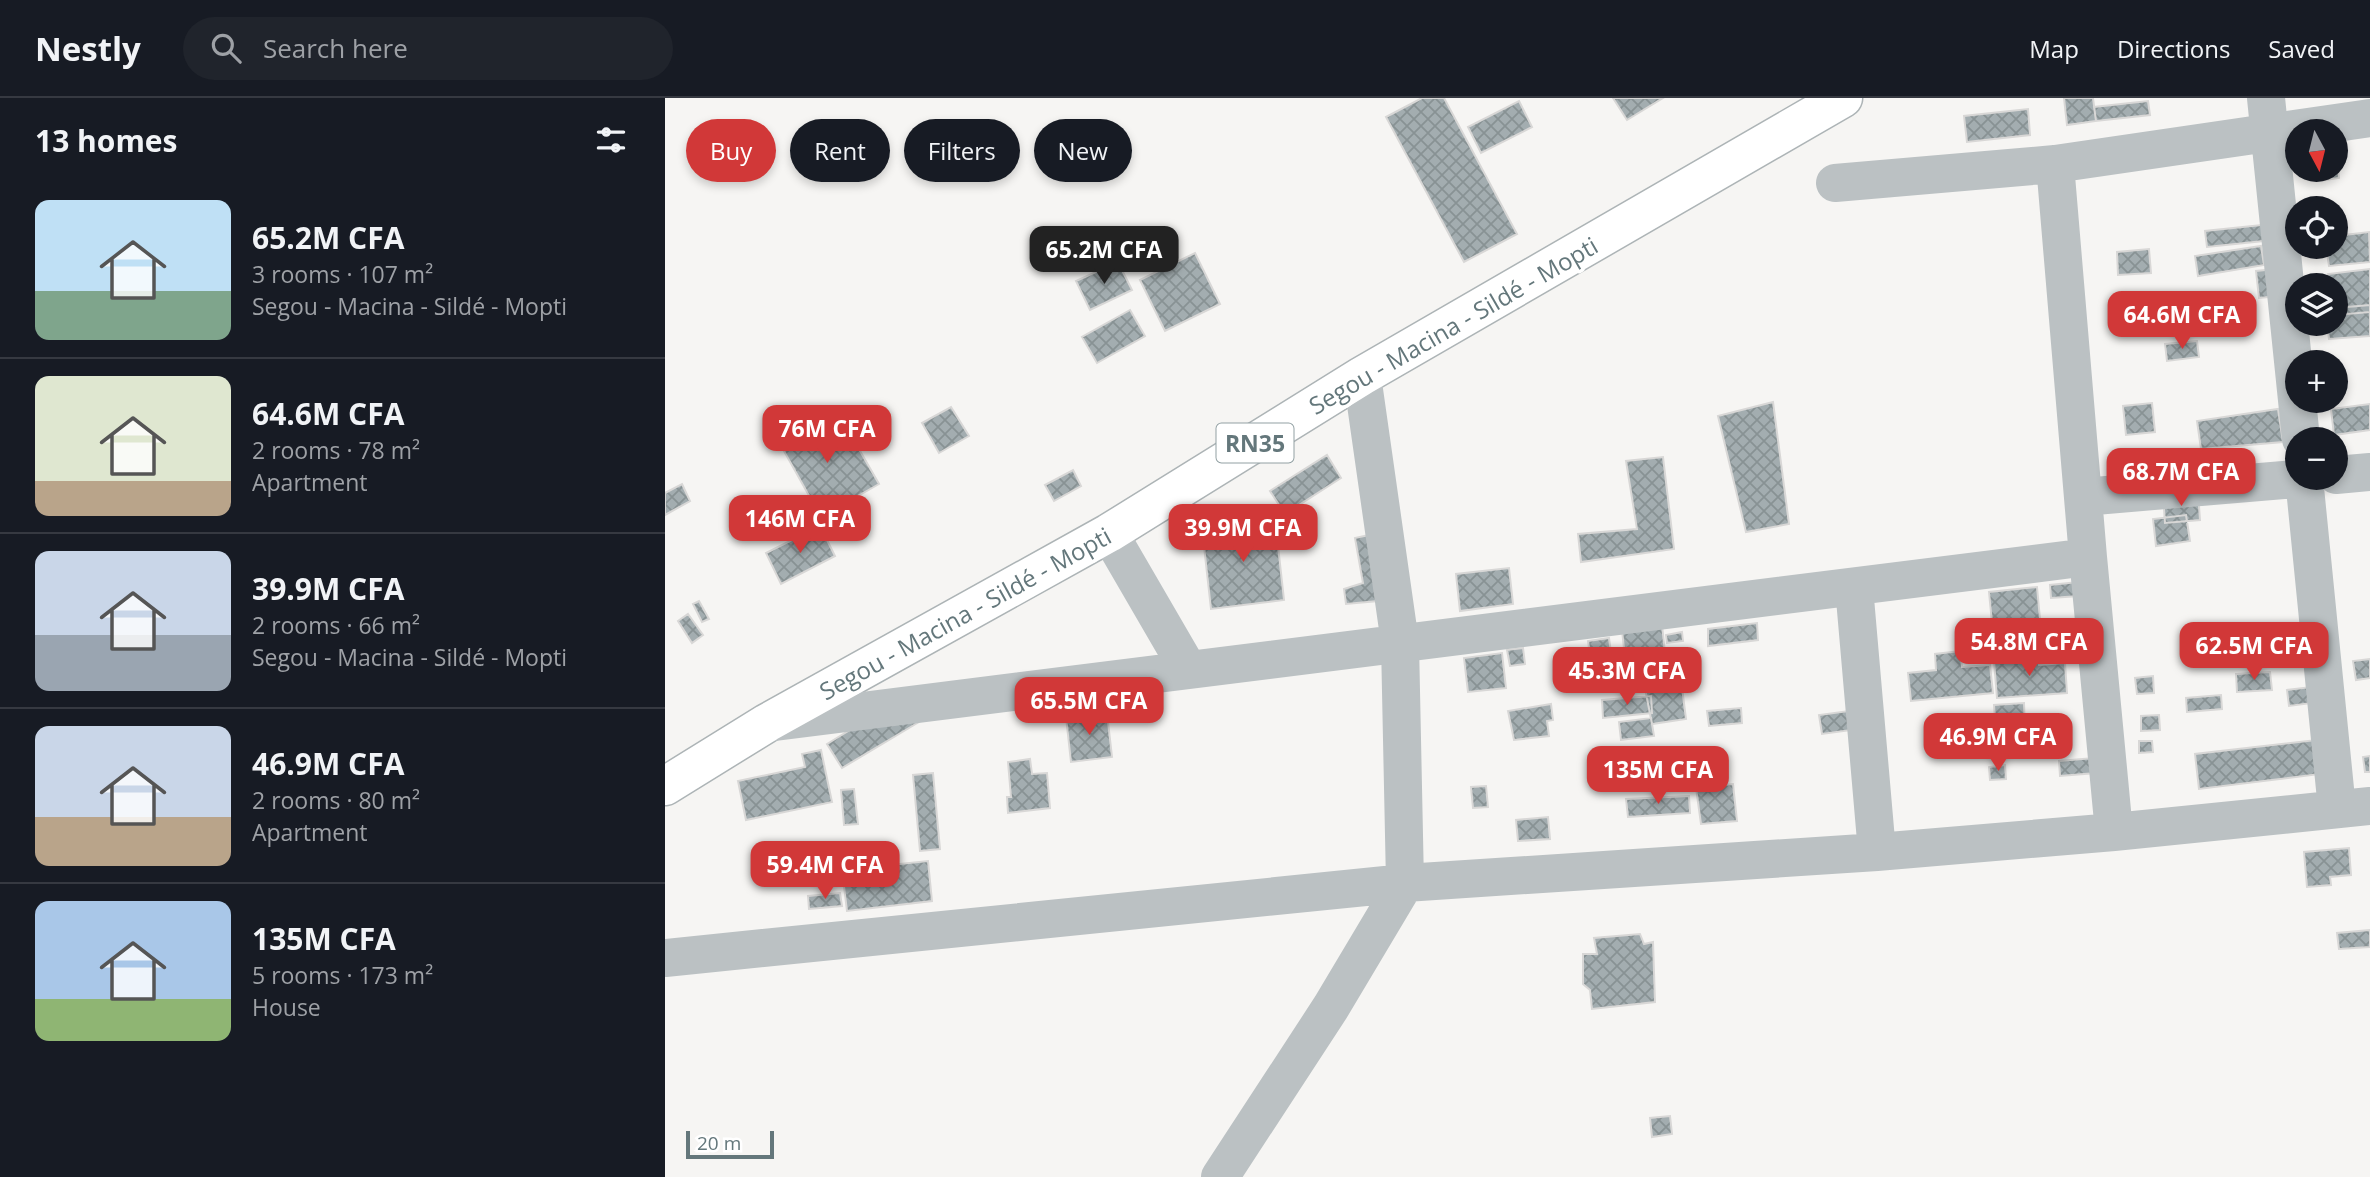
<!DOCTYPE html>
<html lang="en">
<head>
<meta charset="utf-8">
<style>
	body { margin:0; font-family:"Open Sans",sans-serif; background:#20242c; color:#f1f3f6; height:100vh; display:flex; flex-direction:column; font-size:26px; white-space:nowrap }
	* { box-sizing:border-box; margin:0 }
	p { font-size:23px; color:#9ea1a6 }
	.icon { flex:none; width:38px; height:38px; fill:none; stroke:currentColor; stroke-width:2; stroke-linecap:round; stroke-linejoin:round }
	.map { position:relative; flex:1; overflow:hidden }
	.side { display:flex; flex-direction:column; background:#171b24; width:665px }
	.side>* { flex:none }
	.hud { position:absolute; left:21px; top:21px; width:665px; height:63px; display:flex; gap:14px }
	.needle { width:46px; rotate:173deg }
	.tools { position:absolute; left:1620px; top:21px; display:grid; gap:14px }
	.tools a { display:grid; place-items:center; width:63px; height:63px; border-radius:50%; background:#171b24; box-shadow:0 4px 10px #0003; font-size:35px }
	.scale { position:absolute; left:21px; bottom:18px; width:88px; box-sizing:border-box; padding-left:7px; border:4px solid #64777b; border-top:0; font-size:19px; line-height:24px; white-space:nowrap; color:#64777b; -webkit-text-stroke:5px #fff; paint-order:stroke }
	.price { position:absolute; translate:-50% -60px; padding:0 16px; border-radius:14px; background:#d13838; color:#fff; font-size:23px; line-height:46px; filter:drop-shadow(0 2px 4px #0008) }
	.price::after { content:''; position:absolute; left:50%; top:42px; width:21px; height:16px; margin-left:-10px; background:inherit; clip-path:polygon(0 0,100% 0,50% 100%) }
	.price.selected { background:#222; color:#fff }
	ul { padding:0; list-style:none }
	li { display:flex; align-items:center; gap:21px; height:175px; padding:0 35px }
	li+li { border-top:2px solid #363941 }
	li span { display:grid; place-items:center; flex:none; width:196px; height:140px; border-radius:14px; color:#555 }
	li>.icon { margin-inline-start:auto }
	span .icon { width:84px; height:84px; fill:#fffc; stroke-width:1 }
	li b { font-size:30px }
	h2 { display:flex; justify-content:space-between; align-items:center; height:84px; padding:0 35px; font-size:30px }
	.chip { padding:0 24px; border-radius:32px; background:#171b24; box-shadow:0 4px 10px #0003; font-size:24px; line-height:63px }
	.chip.selected { background:#d13838; color:#fff }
	header { display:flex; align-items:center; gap:42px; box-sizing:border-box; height:98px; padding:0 35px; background:#171b24; border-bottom:2px solid #363941 }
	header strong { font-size:33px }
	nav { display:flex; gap:38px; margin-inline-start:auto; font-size:24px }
	.search { width:490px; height:63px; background:#20242c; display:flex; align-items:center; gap:18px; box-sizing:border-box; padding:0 24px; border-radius:38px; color:#9ea1a6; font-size:26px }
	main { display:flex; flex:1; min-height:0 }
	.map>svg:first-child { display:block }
</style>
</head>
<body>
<header>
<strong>Nestly</strong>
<div class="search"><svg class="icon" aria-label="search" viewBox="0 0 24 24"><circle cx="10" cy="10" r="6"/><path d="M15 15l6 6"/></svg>Search here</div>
<nav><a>Map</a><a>Directions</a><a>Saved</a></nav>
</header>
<main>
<section class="side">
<h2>13 homes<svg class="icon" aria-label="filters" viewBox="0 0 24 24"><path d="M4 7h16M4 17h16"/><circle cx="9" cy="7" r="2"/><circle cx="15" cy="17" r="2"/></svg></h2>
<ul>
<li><span style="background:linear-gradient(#bfe0f5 65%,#7fa58c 0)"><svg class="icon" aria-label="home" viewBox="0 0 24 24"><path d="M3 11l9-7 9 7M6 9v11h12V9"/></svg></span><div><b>65.2M CFA</b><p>3 rooms · 107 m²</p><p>Segou - Macina - Sildé - Mopti</p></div></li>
<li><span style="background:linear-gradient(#dfe7d0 75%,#b9a48a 0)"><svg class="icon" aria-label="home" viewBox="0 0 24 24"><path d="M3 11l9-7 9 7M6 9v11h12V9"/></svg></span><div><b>64.6M CFA</b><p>2 rooms · 78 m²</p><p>Apartment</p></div></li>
<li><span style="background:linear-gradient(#c9d6e8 60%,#9aa5b1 0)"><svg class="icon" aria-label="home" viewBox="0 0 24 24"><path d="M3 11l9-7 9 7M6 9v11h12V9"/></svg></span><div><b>39.9M CFA</b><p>2 rooms · 66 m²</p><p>Segou - Macina - Sildé - Mopti</p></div></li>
<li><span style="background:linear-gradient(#c9d6e8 65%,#b9a48a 0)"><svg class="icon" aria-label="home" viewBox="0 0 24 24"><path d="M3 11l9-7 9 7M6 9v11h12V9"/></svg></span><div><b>46.9M CFA</b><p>2 rooms · 80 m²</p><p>Apartment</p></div></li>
<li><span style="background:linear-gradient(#a9c7e8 70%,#8fb573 0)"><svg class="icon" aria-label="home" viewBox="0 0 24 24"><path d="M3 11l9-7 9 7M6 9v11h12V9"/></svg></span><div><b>135M CFA</b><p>5 rooms · 173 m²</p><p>House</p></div></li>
</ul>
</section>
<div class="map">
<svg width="1705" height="1079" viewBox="0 0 1705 1079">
	<defs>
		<pattern id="building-cross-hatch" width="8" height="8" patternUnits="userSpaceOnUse" patternTransform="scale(1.75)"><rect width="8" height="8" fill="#a3adb0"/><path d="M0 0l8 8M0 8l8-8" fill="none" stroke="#889294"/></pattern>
	</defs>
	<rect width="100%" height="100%" fill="#f6f5f3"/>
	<!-- building -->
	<path fill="url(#building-cross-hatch)" stroke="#d8d7d6" stroke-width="2" d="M757 0H779L852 136 799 164 721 19Z
		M948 0H998L962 22Z
		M1399 0H1428L1431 23 1402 27Z
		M854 3 867 29 816 55 803 29Z
		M1483 3 1485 17 1431 23 1429 9Z
		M1363 11 1365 37 1302 44 1299 18Z
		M1671 68H1673L1674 80 1659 82 1658 72H1671Z
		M1606 126 1608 142 1542 149 1540 133Z
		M1704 134 1705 164 1664 168 1661 149H1671V138Z
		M1596 148 1599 167 1533 178 1530 158Z
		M1484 151 1486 175 1453 177 1452 154Z
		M530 155 555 206 500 233 475 182Z
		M453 164 467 192 425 212 411 183Z
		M1610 171 1614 198 1594 200 1591 173Z
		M1705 171V214L1671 217V187H1665L1663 176Z
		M1705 207V238L1664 241 1662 226H1671V210Z
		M465 212 480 238 432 265 417 239Z
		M1532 243 1534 259 1502 263 1500 246Z
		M1108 304 1124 426 1081 434 1053 318Z
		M1487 305 1490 334 1461 337 1458 308Z
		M1705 306V332L1669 337 1666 311Z
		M286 309 304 338 274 355 257 325Z
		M1613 311 1618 344 1536 351 1532 323Z
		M141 320 152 340 179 325 214 386 156 419 110 337Z
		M662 357 676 380 620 416 605 393Z
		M998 359 1009 451 916 464 913 436 972 431 961 363Z
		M408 372 416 388 389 403 380 387Z
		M17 386 25 403 0 417V395Z
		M1533 395 1535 422 1500 425 1498 397Z
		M1521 417 1525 443 1491 448 1488 421Z
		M610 421 619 502 546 511 537 430Z
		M155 428 170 458 116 486 101 455Z
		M704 437 713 503 681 506 679 491 698 485 690 440Z
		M844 470 848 506 795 513 791 476Z
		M1413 484 1414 498 1386 500 1385 487Z
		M1372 489 1375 521 1327 525 1324 494Z
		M34 503 44 521 37 524 28 506Z
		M23 516 38 537 27 545 13 523Z
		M1092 525 1093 542 1043 548V531Z
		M997 527 1000 555 960 560 957 532Z
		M1017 534 1018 543 1002 545 1001 537Z
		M944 540 948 569 927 572 923 543Z
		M858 550 860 566 845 568 842 552Z
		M1295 553 1297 569 1325 567 1328 595 1246 603 1243 575 1271 572 1270 556Z
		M837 555 841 590 803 594 799 560Z
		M1373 560 1374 567 1400 565 1402 595 1332 600 1329 563Z
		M1705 561V580L1691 582 1688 563Z
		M1014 566 1021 621 987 626 977 575Z
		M1605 574 1607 592 1572 594 1571 576Z
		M1488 578 1489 595 1472 596 1470 580Z
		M1646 589 1647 605 1624 608 1622 592Z
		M1556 597 1557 611 1522 614 1521 600Z
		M986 598 987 615 938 620 937 602Z
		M239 599 254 624 177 670 162 646Z
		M1359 605 1360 632 1331 634 1329 607Z
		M886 606 888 622 882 623 884 638 849 642 843 613Z
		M1076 610 1077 625 1044 628 1042 613Z
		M1191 612 1194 631 1157 636 1154 617Z
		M442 615 447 659 406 664 401 619Z
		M1494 617 1495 632 1476 633V618Z
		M986 620 989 638 956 642 954 624Z
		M1651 642 1655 676 1534 691 1530 656Z
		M1474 643H1487L1488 654 1474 655Z
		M156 652 167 704 81 722 73 683 140 669 137 656Z
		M1705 658V674H1700L1698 659Z
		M1429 660 1431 675 1395 678 1394 663Z
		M365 661 367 676 382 675 385 710 343 715 342 699H346L343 664Z
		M1340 667 1341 681 1325 682 1324 669Z
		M268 675 275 751 255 753 248 677Z
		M1068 686 1072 723 1036 726 1031 690Z
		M821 688 823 709 808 710 806 689Z
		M189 691 193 726 179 727 176 692Z
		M1024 698 1025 715 963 719 961 701Z
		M883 719 885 741 853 743 851 722Z
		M1684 750 1686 777 1665 779 1666 787 1642 789 1639 754Z
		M263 763 267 803 182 813 177 772Z
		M175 795 177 808 144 811 143 798Z
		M1705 832V849L1674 851 1672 835Z
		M975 836 979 846 988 844 990 904 927 911 925 892 918 886V856H932L929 840Z
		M1005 1018 1007 1036 987 1039 985 1020Z"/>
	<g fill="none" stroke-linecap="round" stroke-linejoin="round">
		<!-- major casing -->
		<g stroke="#adb4b6" stroke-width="41">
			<path id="major" d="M0 688 102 625 444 435 697 278 1178 0"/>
		</g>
		<!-- minor -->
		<path stroke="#bbc1c3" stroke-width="38" d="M1601 0 1636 341
			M1390 66 1423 459 1449 734
			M1170 85 1390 66 1705 20
			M1671 377 1705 374
			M1639 380 1672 711
			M1418 399 1642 380
			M444 435 523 571
			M1189 489 1212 754
			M102 625 1423 459
			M0 860 740 785 1212 754 1449 734 1705 708
			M555 1079 666 909 740 785 735 545 697 278"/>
		<!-- major -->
		<use href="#major" stroke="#fff" stroke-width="38"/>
	</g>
	<g text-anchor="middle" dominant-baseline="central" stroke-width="7" stroke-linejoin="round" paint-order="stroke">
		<!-- shield labels -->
		<rect fill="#fff" stroke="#92a0a3" stroke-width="2" x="551.5" y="325.5" width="77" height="39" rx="5"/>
		<g font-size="23" font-weight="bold" fill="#64777b">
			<text x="590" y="345">RN35</text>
		</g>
		<!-- street labels -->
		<g font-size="24" fill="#64777b" stroke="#fff">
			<text transform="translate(788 227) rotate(-30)">Segou - Macina - Sildé - Mopti</text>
			<text transform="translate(300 515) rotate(-29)">Segou - Macina - Sildé - Mopti</text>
		</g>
	</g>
</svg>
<div class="tools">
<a><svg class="needle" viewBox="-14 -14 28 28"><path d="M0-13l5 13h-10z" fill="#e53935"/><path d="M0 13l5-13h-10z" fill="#9ea1a6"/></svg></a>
<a><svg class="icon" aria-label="locate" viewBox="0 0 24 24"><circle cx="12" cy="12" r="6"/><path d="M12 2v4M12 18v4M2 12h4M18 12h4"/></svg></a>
<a><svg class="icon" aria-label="layers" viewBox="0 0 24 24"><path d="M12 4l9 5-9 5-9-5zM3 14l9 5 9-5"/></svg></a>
<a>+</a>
<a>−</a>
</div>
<div class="scale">20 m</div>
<b class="price selected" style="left:439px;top:188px">65.2M CFA</b>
<b class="price" style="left:1517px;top:253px">64.6M CFA</b>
<b class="price" style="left:162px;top:367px">76M CFA</b>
<b class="price" style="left:1516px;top:410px">68.7M CFA</b>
<b class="price" style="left:135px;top:457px">146M CFA</b>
<b class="price" style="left:578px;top:466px">39.9M CFA</b>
<b class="price" style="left:1364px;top:580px">54.8M CFA</b>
<b class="price" style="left:1589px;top:584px">62.5M CFA</b>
<b class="price" style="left:962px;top:609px">45.3M CFA</b>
<b class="price" style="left:424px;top:639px">65.5M CFA</b>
<b class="price" style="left:1333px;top:675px">46.9M CFA</b>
<b class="price" style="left:993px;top:708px">135M CFA</b>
<b class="price" style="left:160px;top:803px">59.4M CFA</b>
<div class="hud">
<a class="chip selected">Buy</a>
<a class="chip">Rent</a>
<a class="chip">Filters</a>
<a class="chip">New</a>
</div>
</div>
</main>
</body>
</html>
